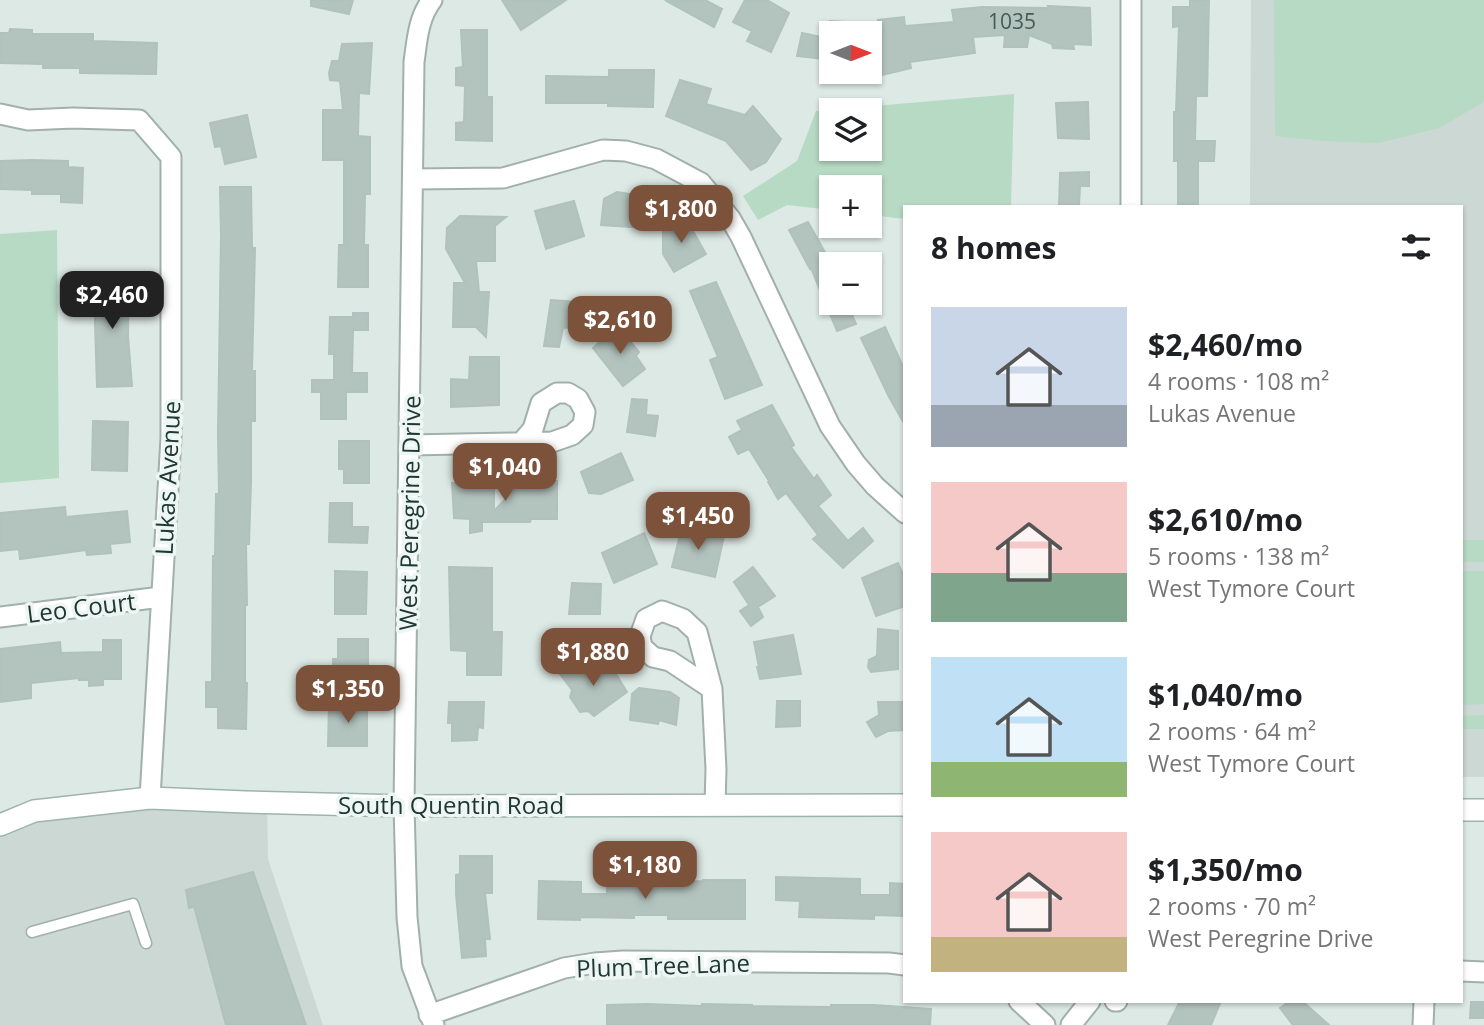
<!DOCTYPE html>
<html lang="en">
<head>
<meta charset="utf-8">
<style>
	body { margin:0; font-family:"Open Sans",sans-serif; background:#f2f2f2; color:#202124; height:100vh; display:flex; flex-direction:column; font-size:26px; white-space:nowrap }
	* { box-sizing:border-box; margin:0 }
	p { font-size:23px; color:#757577 }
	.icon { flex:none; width:38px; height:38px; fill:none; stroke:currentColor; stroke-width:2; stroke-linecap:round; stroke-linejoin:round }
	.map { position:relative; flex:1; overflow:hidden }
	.panel { position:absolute; left:903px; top:205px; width:560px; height:798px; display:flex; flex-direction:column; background:#fff; border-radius:0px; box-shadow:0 2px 5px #0004 }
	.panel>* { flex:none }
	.needle { width:46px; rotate:90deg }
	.buttons { position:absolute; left:819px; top:21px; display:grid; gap:14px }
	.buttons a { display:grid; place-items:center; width:63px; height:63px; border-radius:0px; background:#fff; box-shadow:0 2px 5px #0004; font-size:35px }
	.price { position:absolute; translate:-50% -60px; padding:0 16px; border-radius:14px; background:#7c523b; color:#fff; font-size:23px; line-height:46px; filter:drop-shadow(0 2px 4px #0008) }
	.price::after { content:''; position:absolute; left:50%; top:42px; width:21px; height:16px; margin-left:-10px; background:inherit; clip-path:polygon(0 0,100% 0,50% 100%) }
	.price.active { background:#222; color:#fff }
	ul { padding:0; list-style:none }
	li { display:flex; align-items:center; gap:21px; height:175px; padding:0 28px }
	li span { display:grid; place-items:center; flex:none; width:196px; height:140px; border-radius:0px; color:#555 }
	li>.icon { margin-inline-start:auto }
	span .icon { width:84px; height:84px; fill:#fffc; stroke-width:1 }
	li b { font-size:30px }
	h2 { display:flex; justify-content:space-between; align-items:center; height:84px; padding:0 28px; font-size:30px }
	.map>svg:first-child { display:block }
</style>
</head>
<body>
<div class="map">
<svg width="1484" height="1025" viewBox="0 0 1484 1025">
	<rect width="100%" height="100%" fill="#dde9e5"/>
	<!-- built -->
	<path fill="#ccd8d4" d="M1251 0H1484V777H1461V206H1250Z
		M267 802 268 859 323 1025H0V825L34 811Z"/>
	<!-- green -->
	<path fill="#b6dac4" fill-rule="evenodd" d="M1274 0H1484V102L1439 128 1379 143 1323 141 1275 136Z
		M1014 94 1011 206H905V219L870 215V187H831V210L787 205 758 220 743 196 797 161 816 111ZM870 110V149H831V110Z
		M57 230 59 478 0 483V234Z
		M1461 540H1484V562H1461Z
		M1461 571H1484V704L1461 705Z
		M1484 715V729H1461V716Z"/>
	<!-- building -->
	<path fill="#b3c3be" stroke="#b0c2bd" stroke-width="2" d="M311 0H353L349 14 311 6Z
		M502 0H566L521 30Z
		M665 0H705L722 9 714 27Z
		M745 0H767L789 13 771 52 747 41 752 31 733 22Z
		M1190 0H1209L1207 96H1196L1195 141H1215L1214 161H1198V206H1178V161H1174V112H1176L1179 26 1173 27V7H1190Z
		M1048 6 1090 8 1091 45 1073 44 1074 49 1053 48 1052 44 1029 35 1027 47H1004L1005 35 973 37 975 53 910 62 911 68 870 78V34L877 33 878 20 904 17 905 26 954 22 952 10 982 7 1049 8Z
		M830 21 845 22 843 33H827Z
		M10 29 32 30V34H93V41L157 43 156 74 80 73V68H43V64L0 63V33H9Z
		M461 30H487V97H492V141L456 140V123L464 122 465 86 456 85V68L463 67Z
		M802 33 831 39V60L797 56Z
		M372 43 369 94 359 93 358 136 370 137V194H365L364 245H368V287H338L339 245H344V160H323V110H343L340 81 330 80 329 73 332 61H339L342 44Z
		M609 70H654L653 107 608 106V103H546V76L609 77Z
		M680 80 711 89 706 104 745 115 753 106 781 139 766 162 751 170 726 141 666 116Z
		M1088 102 1089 139 1058 138 1056 103Z
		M247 115 256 157 225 164 221 146 215 147 210 123Z
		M32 160 68 161V167L83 168 82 203 61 202V194H32V190L0 189V161Z
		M1089 172V186H1080L1079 206H1059L1060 173Z
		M220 187H251L252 248H255L252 371H255V421H251V482L249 544H246L247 605H245V683H247L246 729 218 728V707H206V682H212L213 556H215L216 494H219L218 433 221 235Z
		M617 192 649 197 647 228 601 225 604 199Z
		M574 201 584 236 546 249 535 211Z
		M460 216 506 217 495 226V261H476L479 292H489L486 337 476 327H453L454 283H465L446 249 447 228Z
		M685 217 706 254 674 272 663 254V227Z
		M808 222 831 263V303H847L856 324 837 331 811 268 810 269 789 230Z
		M96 274H129L128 336 132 386 97 387 95 323Z
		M716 282 762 385 725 399 710 360 718 357 690 291Z
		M551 300 591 303 588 326 563 328 559 347 544 346Z
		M353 313H368V330H353L352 373H367V392H346V419H321V392H312V380H334V354H329L330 317H353Z
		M885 327 905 371V425L889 397 861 338Z
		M613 329H620L639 352 636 356 645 369 623 386 593 348Z
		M470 357H499V405L451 407V379L469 380Z
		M632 399 647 400 646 415 658 416 655 436 627 432Z
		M772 405 794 445 791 447 814 479 817 475 831 495 818 506 848 541 863 528 873 541 843 568 813 539 818 535 786 493 778 499 768 482 769 481 749 449 738 454 729 437 742 430 737 421Z
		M93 421 128 422 127 471 92 470Z
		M339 441H369V483H344V469H339Z
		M621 453 633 480 601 494 589 493 581 472Z
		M522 481H557V519H531L530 522H482V531L470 533V519L454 518 452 483H494V511Z
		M330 503H352V527H368L367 543 329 542Z
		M65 507 66 517 127 511 130 542 110 544 111 553 87 555 86 550 20 559 19 549 0 551V513Z
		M682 527 724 536 715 577 672 567Z
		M644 533 657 564 614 583 602 553Z
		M898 563 905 579V606L876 616 862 578Z
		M449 567 492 568V632H502L501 675H467V651L451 650Z
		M753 567 775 596 758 607 763 617 751 626 740 611 749 605 734 582Z
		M335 571 367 572 366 614H335Z
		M572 583 601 584 600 614H569Z
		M878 629 898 631V669L871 672 868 667 869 660 877 656Z
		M793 635 801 674 760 679 757 667H759L754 642Z
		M338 639H368V676H333V659H338Z
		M103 640H121V679H103V685L89 686V680H79V678L31 683V698L0 702V649L60 642 61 653 103 652Z
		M580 662H588L597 678 613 669 627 692 594 716 588 711 580 712 570 697 572 690 560 674Z
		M639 688 670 692 679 698 676 725 659 720 658 724 630 720 632 694Z
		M777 701H800V726L776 727Z
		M449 702H484L483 728 478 727 477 740 452 741V723H448Z
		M878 702H905V730L888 731 876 737 867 722 879 715Z
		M329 703H367V746H328Z
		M460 856H492V893H485L490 939H485L486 956 462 958 456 894V875L460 874Z
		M253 872 306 1025H226L194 906 189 908 186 890Z
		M776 877 860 879V895H890V883L905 884V916L874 915V919L799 917 800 901 776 900Z
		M703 880H745V919H668V915H634V918L580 917V920L538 919 539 881 581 882V894H607V887L649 888V882L703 881Z
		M1180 1001H1221L1211 1025H1168Z
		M1290 1001H1302L1329 1025H1293L1280 1008Z
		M1471 1002H1484V1018H1470Z
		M647 1004 702 1006V1004L752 1005V1006L831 1007V1005H874L931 1009 930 1025H607V1005Z"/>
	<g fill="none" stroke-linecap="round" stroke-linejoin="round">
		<!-- lane casing -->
		<g stroke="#a1b0ac" stroke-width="13">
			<path id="lane" d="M32 932 133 904 146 943"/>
		</g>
		<!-- street casing -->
		<g stroke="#a1b0ac" stroke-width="23">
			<path id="street" d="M432 0C418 18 417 41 414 62L404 806 407 917 412 966 434 1025
				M0 114 28 120 73 118 139 120 171 157V438L150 798
				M413 179 503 178 603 150 626 151 656 159 701 183 730 218 741 237 830 426 856 464 875 486 905 513
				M1131 206V0
				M410 445 552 442 572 435 583 425 585 412 578 399 568 393H557L541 403 533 429 521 443
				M0 617 161 597
				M712 689 670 661 653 657 642 647 640 636 646 619 662 611 683 619 697 632 712 689 716 769 715 804
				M1461 971 1484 972
				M1019 1001 1045 1025
				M1115 1001H1117
				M429 1015 564 968 595 963 623 961 889 963 905 965
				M1071 1025 1090 1001
				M1423 1025 1424 1001"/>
		</g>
		<!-- secondary casing -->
		<g stroke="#9db4ae" stroke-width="24">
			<path id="secondary" d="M1461 810H1484
				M0 825 34 811 150 798 245 802 404 806 905 805"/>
		</g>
		<!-- lane -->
		<use href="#lane" stroke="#fff" stroke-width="10"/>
		<!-- street -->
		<use href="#street" stroke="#fff" stroke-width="19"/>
		<!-- secondary -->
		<use href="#secondary" stroke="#fff" stroke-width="21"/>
	</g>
	<g text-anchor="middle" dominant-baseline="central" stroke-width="7" stroke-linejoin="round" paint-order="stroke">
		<!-- number labels -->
		<g font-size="21" fill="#455b56">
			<text x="1012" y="21">1035</text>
		</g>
		<!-- street labels -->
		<g font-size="24" fill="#203834" stroke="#edf6f3">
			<text transform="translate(167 478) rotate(-87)">Lukas Avenue</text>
			<text transform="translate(409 513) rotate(-89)">West Peregrine Drive</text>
			<text transform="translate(81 607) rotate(-7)">Leo Court</text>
			<text x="451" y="804">South Quentin Road</text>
			<text transform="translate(663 965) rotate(-2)">Plum Tree Lane</text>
		</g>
	</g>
</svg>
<div class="buttons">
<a><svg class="needle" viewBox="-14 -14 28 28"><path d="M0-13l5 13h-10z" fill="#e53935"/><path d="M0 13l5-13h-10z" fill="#757577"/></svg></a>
<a><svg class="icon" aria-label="layers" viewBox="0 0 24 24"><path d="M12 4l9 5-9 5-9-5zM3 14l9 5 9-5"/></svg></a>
<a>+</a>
<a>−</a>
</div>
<b class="price" style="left:681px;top:245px">$1,800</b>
<b class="price active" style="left:112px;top:331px">$2,460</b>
<b class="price" style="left:620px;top:356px">$2,610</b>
<b class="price" style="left:505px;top:503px">$1,040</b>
<b class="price" style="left:698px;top:552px">$1,450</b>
<b class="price" style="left:593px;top:688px">$1,880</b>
<b class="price" style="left:348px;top:725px">$1,350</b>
<b class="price" style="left:645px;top:901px">$1,180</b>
<section class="panel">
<h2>8 homes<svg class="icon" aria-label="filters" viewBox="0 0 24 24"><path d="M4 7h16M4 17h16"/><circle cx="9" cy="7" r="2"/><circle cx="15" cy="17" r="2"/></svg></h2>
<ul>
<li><span style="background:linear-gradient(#c9d6e8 70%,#9aa5b1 0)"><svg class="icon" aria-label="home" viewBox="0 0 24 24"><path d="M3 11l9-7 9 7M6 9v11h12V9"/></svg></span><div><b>$2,460/mo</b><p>4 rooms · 108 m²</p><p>Lukas Avenue</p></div></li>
<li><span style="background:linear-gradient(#f6c9c9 65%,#7fa58c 0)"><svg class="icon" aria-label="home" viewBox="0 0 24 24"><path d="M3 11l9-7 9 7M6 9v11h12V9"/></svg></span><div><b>$2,610/mo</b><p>5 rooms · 138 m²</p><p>West Tymore Court</p></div></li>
<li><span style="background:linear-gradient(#bfe0f5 75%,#8fb573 0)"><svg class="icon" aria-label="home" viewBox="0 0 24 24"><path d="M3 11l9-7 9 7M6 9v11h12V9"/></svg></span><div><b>$1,040/mo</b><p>2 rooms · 64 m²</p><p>West Tymore Court</p></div></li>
<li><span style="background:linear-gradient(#f6c9c9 75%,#c2b280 0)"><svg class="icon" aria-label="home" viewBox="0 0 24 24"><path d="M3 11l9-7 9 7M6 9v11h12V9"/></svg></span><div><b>$1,350/mo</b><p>2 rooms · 70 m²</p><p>West Peregrine Drive</p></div></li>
</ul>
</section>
</div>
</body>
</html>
